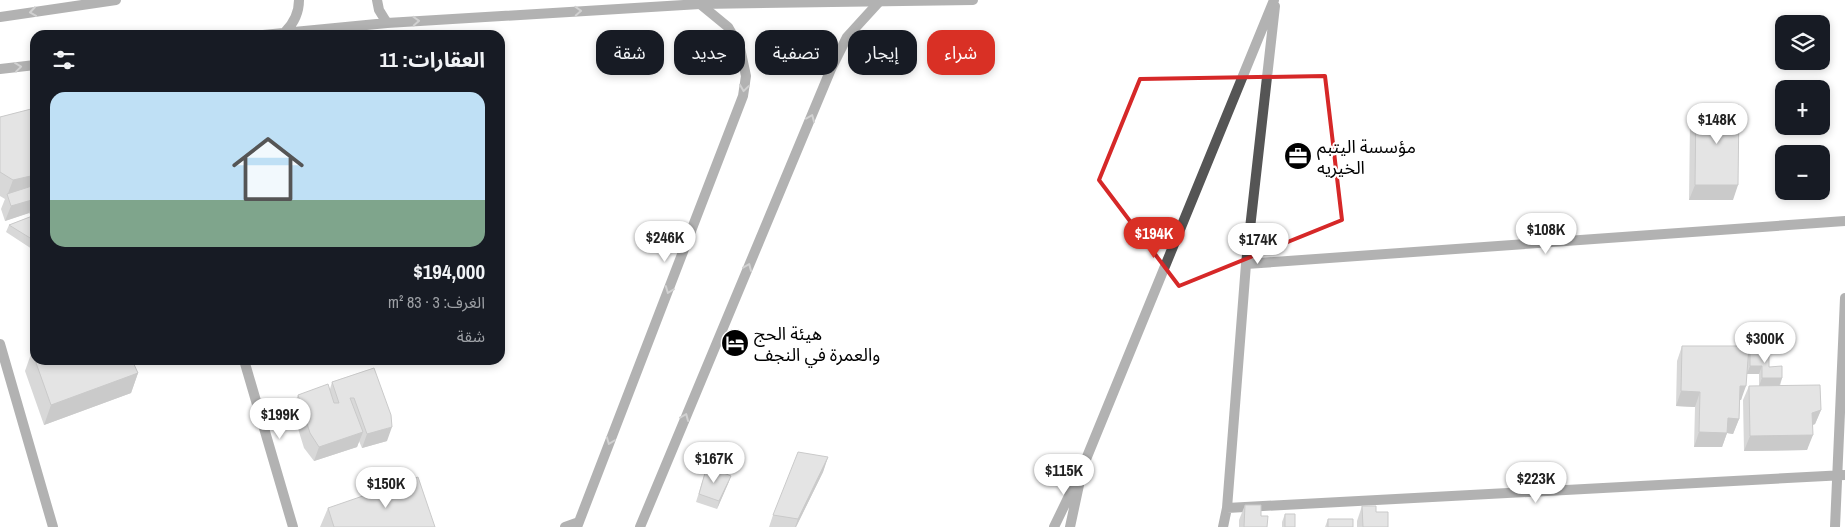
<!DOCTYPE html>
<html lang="ar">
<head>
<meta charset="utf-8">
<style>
	body { margin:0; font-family:"Archivo Narrow","Noto Sans Arabic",sans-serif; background:#20242c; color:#f1f3f6; direction:rtl; height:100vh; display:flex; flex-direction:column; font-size:19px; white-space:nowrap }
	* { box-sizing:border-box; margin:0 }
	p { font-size:16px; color:#9ea1a6 }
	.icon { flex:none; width:28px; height:28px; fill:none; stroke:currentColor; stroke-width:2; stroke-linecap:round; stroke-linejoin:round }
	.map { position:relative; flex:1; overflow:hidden; direction:ltr }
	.side { position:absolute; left:30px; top:30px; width:475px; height:335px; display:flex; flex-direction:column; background:#171b24; border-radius:15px; box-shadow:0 2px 8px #0003; direction:rtl }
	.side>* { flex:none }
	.guide { position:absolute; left:520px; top:30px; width:475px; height:45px; direction:rtl; display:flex; gap:10px }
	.fabs { position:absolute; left:1775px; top:15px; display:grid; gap:10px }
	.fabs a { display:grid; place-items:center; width:55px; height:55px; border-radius:10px; background:#171b24; box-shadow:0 2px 8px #0003; font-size:25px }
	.price { position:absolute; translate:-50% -42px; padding:0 11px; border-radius:18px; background:#fff; color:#222; font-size:16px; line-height:32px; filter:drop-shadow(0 1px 2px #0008) }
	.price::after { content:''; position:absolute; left:50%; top:30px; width:15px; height:11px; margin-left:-8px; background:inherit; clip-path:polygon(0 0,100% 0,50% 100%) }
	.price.selected { background:#d93025; color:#fff }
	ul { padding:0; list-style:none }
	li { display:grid; align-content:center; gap:10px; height:265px; padding:0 20px }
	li+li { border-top:1px solid #363941 }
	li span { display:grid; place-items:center; height:155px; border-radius:15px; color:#555 }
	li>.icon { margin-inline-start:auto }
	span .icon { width:90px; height:90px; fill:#fffc; stroke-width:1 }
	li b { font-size:21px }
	h2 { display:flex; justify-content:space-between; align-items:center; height:60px; padding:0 20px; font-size:21px }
	.chip { padding:0 18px; border-radius:15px; background:#171b24; box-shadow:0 2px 8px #0003; font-size:18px; line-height:45px }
	.chip.selected { background:#d93025; color:#fff }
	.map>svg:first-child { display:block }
</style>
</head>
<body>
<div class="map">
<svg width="1845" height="527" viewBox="0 0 1845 527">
	<rect width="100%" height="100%" fill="#fff"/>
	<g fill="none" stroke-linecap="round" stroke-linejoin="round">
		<!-- minor -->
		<path stroke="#555" stroke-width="10" d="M1246 264 1845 221
			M0 344 53 527
			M244 360 293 527
			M1227 508 1845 475
			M565 527 579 522
			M577 527 743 96 746 76 740 48 728 27 700 4
			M640 527 831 69 847 37 879 2
			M1054 527 1082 469 1274 0
			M1070 527 1079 485
			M1223 527 1227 508 1246 264 1275 6
			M1835 527 1845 298"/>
		<!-- tertiary -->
		<path stroke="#555" stroke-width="10" d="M377 0 379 10 387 23
			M0 17 116 0
			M285 32C294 23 299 13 299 0
			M263 35 387 23 700 4 973 0
			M0 69 35 65"/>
	</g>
	<!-- wall -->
	<path fill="#a9a9a9" d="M1696 105 1733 200H1689L1690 120Z
		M35 108V251L6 232 9 225 32 216 29 213 5 221 1 209 5 199 0 196V117Z
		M1682 346 1748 354 1750 350 1782 378 1780 386 1821 410 1815 424 1813 425 1807 450 1744 451 1743 400 1749 386H1759V374H1747L1741 400H1740L1739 419 1733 434 1727 433 1722 447H1694L1695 407 1676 406 1677 361Z
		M35 350V360H132L138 373 131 393 44 425 25 371 32 351Z
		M374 368 387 441 362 448 359 441 357 447 314 461 304 448 292 409 298 395 330 389 332 382Z
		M828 457 823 472 796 527H769L773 515Z
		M707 466 731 476 717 509 696 502Z
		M1245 505 1261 516 1267 527H1239V520Z
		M1362 506 1376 512 1388 527H1357V521Z
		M328 508 435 527H320Z
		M1285 514 1295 527H1282V522Z
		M1328 519 1353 527H1325Z"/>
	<!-- shaded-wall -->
	<path fill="#898989" d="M35 175V193L7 196 13 180Z
		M1695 185H1738L1733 200H1689Z
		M35 199 29 213 5 221 11 206Z
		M1750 366H1762L1759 374H1747Z
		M138 373 131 393 44 425 51 405Z
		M1762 378H1782L1779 386H1759Z
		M1740 386H1746L1741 400H1735Z
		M1681 391 1700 392 1695 407 1676 406Z
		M1821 410 1815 424 1807 427 1812 413Z
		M1728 418 1739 419 1733 434 1727 433 1722 447H1694L1699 432Z
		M392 427 387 441 362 448 367 434Z
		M363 432 357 447 314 461 319 447Z
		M1813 435 1807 450 1744 451 1750 436Z
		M828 457 823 472 796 527H795L798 519Z
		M731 476 728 484 717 509 719 501Z"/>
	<!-- building -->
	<path fill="#c4c4c4" stroke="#898989" d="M1696 105H1739L1738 185H1695Z
		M35 108V175L13 180 0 172V117Z
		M35 185V199L11 206 7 194Z
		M35 215V241L9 225Z
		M1682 346H1749L1746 386H1740L1739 419 1728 418 1727 433 1699 432 1700 392 1681 391Z
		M1769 349V367L1782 366V378H1762V366H1750V350Z
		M35 350V359L32 351Z
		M35 360H132L138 373 51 405Z
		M374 368 391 415 392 427 367 434 354 398H350L363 432 319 447 310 433 298 395 328 384 334 403H339L332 382Z
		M1820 385 1821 410 1812 413 1813 435 1750 436 1749 386Z
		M798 452 828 457 798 519 773 515Z
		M707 466 731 476 719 501 699 494Z
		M418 477 435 527H334L328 508Z
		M1245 505H1261V516H1268L1267 527H1244Z
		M1362 506H1376V512H1388V527H1363Z
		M1285 514H1295V527H1285Z
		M1328 519H1353V527H1328Z"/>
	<!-- one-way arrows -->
	<defs><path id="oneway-chevron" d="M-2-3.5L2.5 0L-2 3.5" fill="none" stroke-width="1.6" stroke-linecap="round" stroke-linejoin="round" transform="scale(1.25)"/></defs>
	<g stroke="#999">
		<use href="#oneway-chevron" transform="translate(578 11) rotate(-3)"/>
		<use href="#oneway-chevron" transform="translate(33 12) rotate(172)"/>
		<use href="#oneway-chevron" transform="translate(416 21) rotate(-3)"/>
		<use href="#oneway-chevron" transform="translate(18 67) rotate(-7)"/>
		<use href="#oneway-chevron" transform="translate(744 88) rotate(98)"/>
		<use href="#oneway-chevron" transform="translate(811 118) rotate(-67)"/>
		<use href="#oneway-chevron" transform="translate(748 267) rotate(-67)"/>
		<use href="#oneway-chevron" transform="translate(669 290) rotate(111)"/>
		<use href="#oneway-chevron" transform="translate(685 417) rotate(-67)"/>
		<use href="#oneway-chevron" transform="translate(610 441) rotate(111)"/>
	</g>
	<!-- marked area -->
	<path d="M0 0H1845V527H0ZM1325 76 1342 220 1179 286 1099 180 1140 79Z" fill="#fff" fill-opacity=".55" fill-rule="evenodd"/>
	<path fill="none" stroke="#d62828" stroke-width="4" stroke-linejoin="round" d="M1325 76 1342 220 1179 286 1099 180 1140 79Z"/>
	<!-- icons -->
	<defs>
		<g id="office-disc" transform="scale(1.4375)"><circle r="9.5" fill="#000" stroke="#fff"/><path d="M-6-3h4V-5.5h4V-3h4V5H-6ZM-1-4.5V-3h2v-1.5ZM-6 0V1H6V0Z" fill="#fff"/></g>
		<g id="hotel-disc" transform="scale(1.4375)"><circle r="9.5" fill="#000" stroke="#fff"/><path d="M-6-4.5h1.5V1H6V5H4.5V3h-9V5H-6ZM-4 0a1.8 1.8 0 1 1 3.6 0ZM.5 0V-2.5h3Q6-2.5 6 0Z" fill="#fff"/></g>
	</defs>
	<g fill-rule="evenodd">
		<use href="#office-disc" x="1298" y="156"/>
		<use href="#hotel-disc" x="735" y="343"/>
	</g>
	<g text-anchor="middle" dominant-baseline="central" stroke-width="4.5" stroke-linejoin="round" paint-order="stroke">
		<!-- poi labels -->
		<g font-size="18" fill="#000" stroke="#fff" text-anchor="start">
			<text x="1317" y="146">مؤسسة اليتبم<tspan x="1317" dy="21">الخيريه</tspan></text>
			<text x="754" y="333">هيئة الحج<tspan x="754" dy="21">والعمرة في النجف</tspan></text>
		</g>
	</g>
</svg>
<div class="fabs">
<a><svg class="icon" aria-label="layers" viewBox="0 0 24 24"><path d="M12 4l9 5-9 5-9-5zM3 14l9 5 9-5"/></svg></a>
<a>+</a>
<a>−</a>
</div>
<b class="price" style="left:1717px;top:145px">$148K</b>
<b class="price" style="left:1546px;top:255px">$108K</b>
<b class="price selected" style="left:1154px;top:259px">$194K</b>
<b class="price" style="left:665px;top:263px">$246K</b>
<b class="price" style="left:1258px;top:265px">$174K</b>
<b class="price" style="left:1765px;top:364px">$300K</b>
<b class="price" style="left:280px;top:440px">$199K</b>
<b class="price" style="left:714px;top:484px">$167K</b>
<b class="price" style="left:1064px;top:496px">$115K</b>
<b class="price" style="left:1536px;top:504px">$223K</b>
<b class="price" style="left:386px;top:509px">$150K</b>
<div class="guide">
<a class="chip selected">شراء</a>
<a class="chip">إيجار</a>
<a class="chip">تصفية</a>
<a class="chip">جديد</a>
<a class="chip">شقة</a>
</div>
<section class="side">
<h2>العقارات: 11<svg class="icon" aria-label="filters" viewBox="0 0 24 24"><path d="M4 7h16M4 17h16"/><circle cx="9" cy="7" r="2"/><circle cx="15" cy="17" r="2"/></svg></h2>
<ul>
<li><span style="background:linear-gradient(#bfe0f5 70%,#7fa58c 0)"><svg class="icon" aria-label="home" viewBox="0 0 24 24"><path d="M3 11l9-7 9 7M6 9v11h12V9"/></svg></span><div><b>$194,000</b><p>الغرف: 3 · 83 m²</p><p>شقة</p></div></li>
</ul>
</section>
</div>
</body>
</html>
